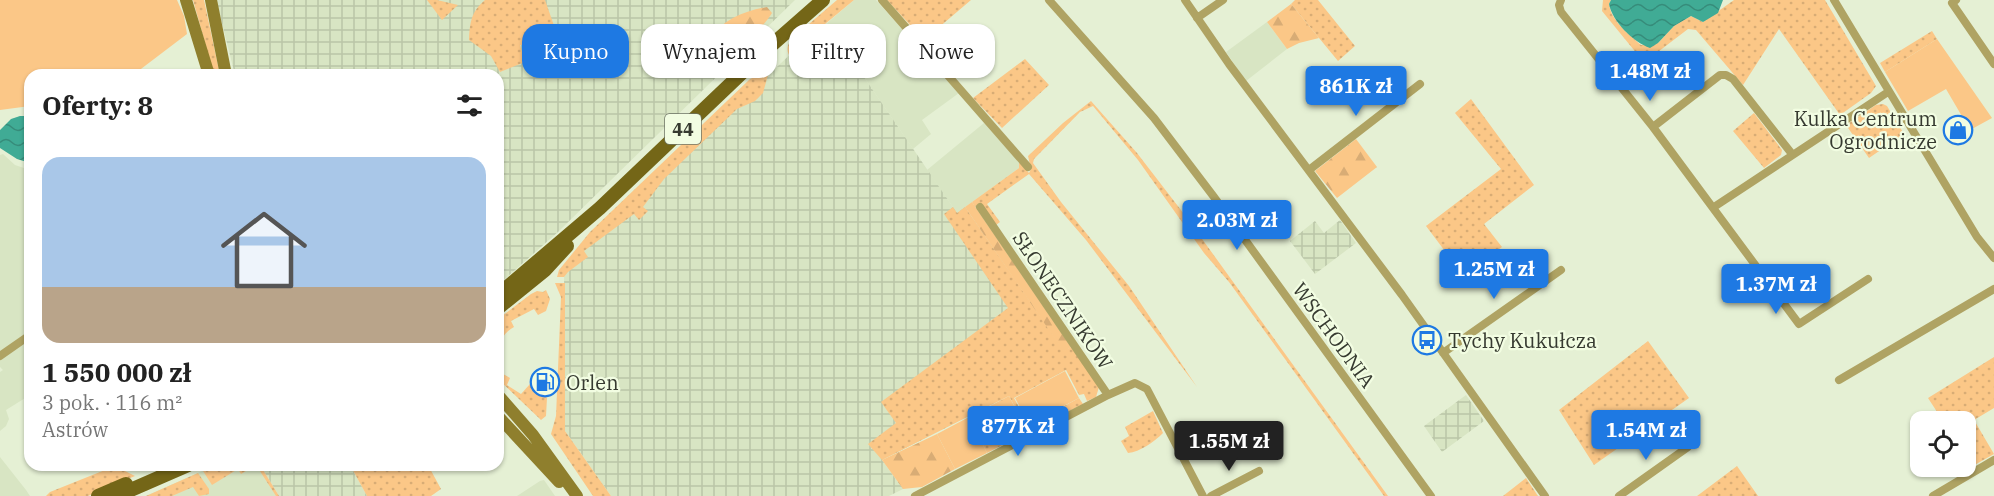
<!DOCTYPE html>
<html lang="pl">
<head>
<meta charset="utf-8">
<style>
	body { margin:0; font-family:"IBM Plex Serif",serif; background:#f2f2f2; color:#222; height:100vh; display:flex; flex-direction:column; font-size:22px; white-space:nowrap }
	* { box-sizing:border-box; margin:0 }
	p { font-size:20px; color:#767676 }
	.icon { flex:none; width:33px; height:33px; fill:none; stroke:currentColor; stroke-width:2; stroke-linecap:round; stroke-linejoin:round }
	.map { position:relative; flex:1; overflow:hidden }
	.side { position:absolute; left:24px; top:69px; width:480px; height:402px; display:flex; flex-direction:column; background:#fff; border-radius:18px; box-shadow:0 2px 4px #0004 }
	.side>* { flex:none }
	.top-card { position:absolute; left:522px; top:24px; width:570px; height:54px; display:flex; gap:12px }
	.buttons { position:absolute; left:1910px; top:411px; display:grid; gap:12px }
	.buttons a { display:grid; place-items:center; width:66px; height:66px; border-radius:12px; background:#fff; box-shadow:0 2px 4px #0004; font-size:30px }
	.price { position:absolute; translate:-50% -51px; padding:0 14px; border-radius:6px; background:#1e79e3; color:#fff; font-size:20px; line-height:39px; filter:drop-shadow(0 2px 3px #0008) }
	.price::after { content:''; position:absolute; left:50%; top:36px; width:18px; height:14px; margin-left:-9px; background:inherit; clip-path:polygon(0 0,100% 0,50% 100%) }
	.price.on { background:#222; color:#fff }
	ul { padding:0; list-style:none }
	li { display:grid; align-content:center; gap:12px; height:318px; padding:0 18px }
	li span { display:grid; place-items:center; height:186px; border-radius:18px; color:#555 }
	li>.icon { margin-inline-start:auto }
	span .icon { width:108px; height:108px; fill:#fffc; stroke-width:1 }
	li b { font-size:26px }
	h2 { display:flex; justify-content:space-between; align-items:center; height:72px; padding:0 18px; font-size:26px }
	.tag { padding:0 21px; border-radius:18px; background:#fff; box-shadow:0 2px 4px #0004; font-size:21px; line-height:54px }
	.tag.on { background:#1e79e3; color:#fff }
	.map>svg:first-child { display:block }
</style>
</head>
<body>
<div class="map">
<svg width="1994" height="496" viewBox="0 0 1994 496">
	<defs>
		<pattern id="industrial-grid" width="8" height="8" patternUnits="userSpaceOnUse" patternTransform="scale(1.5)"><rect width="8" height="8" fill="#d8e5c3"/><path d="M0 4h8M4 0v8" fill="none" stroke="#bac5a8"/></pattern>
		<pattern id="grass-dots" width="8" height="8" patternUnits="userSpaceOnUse" patternTransform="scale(1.5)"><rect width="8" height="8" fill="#fbc787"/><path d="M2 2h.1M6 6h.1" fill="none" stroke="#d8ac75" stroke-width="1.8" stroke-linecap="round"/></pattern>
		<pattern id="forest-firs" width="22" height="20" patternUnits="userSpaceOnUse" patternTransform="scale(1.5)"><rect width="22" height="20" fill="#fbc787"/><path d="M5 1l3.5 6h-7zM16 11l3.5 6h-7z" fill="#d8ac75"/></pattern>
		<pattern id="water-waves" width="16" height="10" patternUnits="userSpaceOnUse" patternTransform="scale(1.5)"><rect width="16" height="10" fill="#40ab95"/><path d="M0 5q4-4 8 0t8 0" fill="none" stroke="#368c7a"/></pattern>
	</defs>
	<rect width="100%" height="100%" fill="#e5f0d4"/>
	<!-- built -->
	<path fill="#d8e5c3" d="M854 0H876L959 93 922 120 931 134 913 149 827 23Z
		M1267 22 1287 49 1246 81 1226 52Z
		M984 123 1019 162V168L957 213 927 170Z
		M3 154 15 165 30 170V395L6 410 9 419 6 426 0 431V372L3 370 0 367V155Z
		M0 457 26 490 30 496H0Z
		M216 465H260L279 496H146Z
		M544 480 555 496H517L540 481Z"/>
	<!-- industrial -->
	<path fill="url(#industrial-grid)" d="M216 0H795L558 232 498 285V75H235Z
		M827 23 957 213 965 207 1072 363 882 460 903 489 889 496H611L565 431 564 270 801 44Z
		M1340 220 1356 243 1315 274 1290 241 1315 221 1324 233Z
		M1466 395 1484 421 1442 452 1424 426Z
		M260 465H350L367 496H279Z"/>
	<!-- grass -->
	<path fill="url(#grass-dots)" d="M193 0H204L220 75H214Z
		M427 0H437L458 5 442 20Z
		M485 0H545L558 37 534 44 520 45 525 62 500 72 491 56 469 40C470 22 471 12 485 0Z
		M837 0H854L801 44 795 36Z
		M887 0H971L924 40Z
		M1295 0H1318L1355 46 1338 61 1291 4Z
		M1603 0H1611L1609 4C1611 21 1629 34 1641 45L1658 43 1674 26 1691 16 1703 22 1734 0H1825L1876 86 1871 93 1840 115 1779 29 1743 85 1696 30 1688 29 1650 58 1638 55 1602 11Z
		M1932 31 1937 39 1885 72 1880 63Z
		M793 38 800 48 801 67C791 60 781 50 793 38Z
		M1025 59 1049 85 1002 128 973 98Z
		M763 73 768 75 763 93 755 101 737 109 664 179 643 207 648 211 639 220 634 214 584 251 588 257 568 272 564 277H557L559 270 590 232 750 79Z
		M1471 99 1534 185 1484 224 1502 247 1463 275 1426 226 1501 169 1455 113Z
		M1091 101 1137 153 1184 214 1388 496H1384L1285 359 1229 282 1204 253 1138 160 1093 106 1080 112 1034 159 1033 163 1061 202 1129 286 1197 387 1086 240 1029 174 987 204 1000 222 996 225 978 204 975 207 972 202 1019 168V162L1029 173 1031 169 1028 156 1063 123Z
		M1883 104 1887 106 1904 134 1869 158 1846 125 1876 105Z
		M1754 113 1782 150 1781 155 1764 168 1733 131Z
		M953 207 957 213 965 207 1064 351 1071 347 1099 387 1096 397 1087 401 1084 394 1079 395 1066 370 1014 398 1029 425 1079 398 1083 404 987 453 983 445 1024 424 1009 396 882 460 868 444 896 423 881 402 1008 308 944 214Z
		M555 283H565V431L611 496H593L551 434 556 416 561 297Z
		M546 290 550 299 546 311 538 315 534 309 511 321 514 327C496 337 499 353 498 371L510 378 507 385 521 394 530 384 542 391 547 398 546 416 541 420 498 379V323L500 322 498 319 531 294 537 291 543 292Z
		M1648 341 1689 398 1594 465 1559 410Z
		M1994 357V408L1974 420 1994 454 1971 467 1965 457V422L1943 421 1928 398Z
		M1153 411 1163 433C1154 442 1140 452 1128 453L1121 441 1129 436 1125 427Z
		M216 465H260L279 496H276L256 465 241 474 238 469 212 485 203 471Z
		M350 465H428L441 489 431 496H367Z
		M115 466 135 476 88 496H46L50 492Z
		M1737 466 1758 496H1697Z
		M198 473 209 489V494L199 496 193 487 172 496H146Z
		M1526 478 1538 496H1503Z"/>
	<!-- forest -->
	<path fill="url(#forest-firs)" d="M1291 4 1319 38 1299 43 1287 49 1267 22Z
		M767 7 772 13C765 25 740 52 726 55 720 57 714 53 708 50V39C723 20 743 11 767 7Z
		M1356 139 1377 167 1337 198 1315 171Z
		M972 202 1071 347 1064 352 965 207Z
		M1009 396 1024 425 983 445 969 417Z
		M937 434 955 469 922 487 903 489 882 460Z"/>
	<!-- green -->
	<path fill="#fbc787" d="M0 0H177L184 16 187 34 133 75H116L108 69 100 75H30V106L0 110Z
		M1937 39 1992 118 1970 130 1946 89 1908 111 1885 72Z
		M1065 371 1079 398 1029 424 1015 398Z
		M969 417 987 453 955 469 937 434Z"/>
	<!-- water -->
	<path fill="url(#water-waves)" d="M1611 0H1723L1718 13 1703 22 1691 16 1674 26 1658 43 1650 48C1633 42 1612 21 1609 4Z
		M20 116H30V163L17 159 0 148V130L11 119Z"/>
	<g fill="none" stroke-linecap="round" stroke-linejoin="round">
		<!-- minor -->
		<path stroke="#afa363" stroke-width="8" d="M882 0 1028 167
			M1049 0 1154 118 1214 197 1431 496
			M1185 0 1229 64 1402 295 1545 496
			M1561 0 1559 5 1561 12 1653 127 1799 324 1868 279
			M1834 0 1977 237 1994 258
			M1956 0 1952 3 1994 64
			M1197 18 1223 0
			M1653 127 1720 75H1726L1733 79 1792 154
			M1309 170 1420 84
			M980 207 1108 395 1135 383 1147 389 1203 496
			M1714 207 1888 92
			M1443 353 1561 270
			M0 356 30 335
			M1839 380 1994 289
			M915 496 1108 395
			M1211 496 1259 471
			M1619 496 1688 447
			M1933 496 1994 460"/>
		<!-- secondary -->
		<path stroke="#8f7f2d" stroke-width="12" d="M186 0 209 75
			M211 0 226 75
			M498 395 533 435 577 496
			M498 416 559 482"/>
		<!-- primary -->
		<path stroke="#746617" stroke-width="14" d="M498 295 600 208 766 50 823 0
			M498 308 545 270 567 246
			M98 496 126 484
			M117 496 188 465"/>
	</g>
	<!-- icons -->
	<defs>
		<g id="shop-ring" transform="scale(1.5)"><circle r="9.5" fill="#f2fde2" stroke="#1e79e3" stroke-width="1.5"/><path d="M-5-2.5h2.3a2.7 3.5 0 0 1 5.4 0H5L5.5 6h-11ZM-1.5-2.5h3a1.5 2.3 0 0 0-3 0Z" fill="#1e79e3"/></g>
		<g id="bus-ring" transform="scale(1.5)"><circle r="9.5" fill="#f2fde2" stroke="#1e79e3" stroke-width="1.5"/><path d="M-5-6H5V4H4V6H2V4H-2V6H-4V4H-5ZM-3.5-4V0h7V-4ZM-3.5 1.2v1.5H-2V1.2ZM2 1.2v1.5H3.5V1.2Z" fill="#1e79e3"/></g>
		<g id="fuel-ring" transform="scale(1.5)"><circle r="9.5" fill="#f2fde2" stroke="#1e79e3" stroke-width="1.5"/><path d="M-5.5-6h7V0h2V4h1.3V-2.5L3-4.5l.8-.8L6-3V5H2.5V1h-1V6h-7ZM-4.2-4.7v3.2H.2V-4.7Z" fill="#1e79e3"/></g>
	</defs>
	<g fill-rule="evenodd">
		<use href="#shop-ring" x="1958" y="130"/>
		<use href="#bus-ring" x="1427" y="340"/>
		<use href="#fuel-ring" x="545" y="382"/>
	</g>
	<g text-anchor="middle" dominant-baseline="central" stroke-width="4.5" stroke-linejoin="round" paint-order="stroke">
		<!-- shield labels -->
		<rect fill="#f2fde2" stroke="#6e7465" stroke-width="1.5" x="665" y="114" width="36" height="30" rx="4.5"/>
		<g font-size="18" font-weight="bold" fill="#363a30">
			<text x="683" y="129">44</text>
		</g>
		<!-- poi labels -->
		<g font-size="20" fill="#363a30" stroke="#f2fde2" text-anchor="start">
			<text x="1937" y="118" text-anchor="end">Kulka Centrum<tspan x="1937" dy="23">Ogrodnicze</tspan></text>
			<text x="1448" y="340">Tychy Kukułcza</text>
			<text x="566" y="382">Orlen</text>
		</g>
		<!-- street labels -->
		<g font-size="20" fill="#363a30" stroke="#f2fde2">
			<text transform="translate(1063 300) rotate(56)">SŁONECZNIKÓW</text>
			<text transform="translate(1334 335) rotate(54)">WSCHODNIA</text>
		</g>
	</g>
</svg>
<div class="buttons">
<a><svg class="icon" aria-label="locate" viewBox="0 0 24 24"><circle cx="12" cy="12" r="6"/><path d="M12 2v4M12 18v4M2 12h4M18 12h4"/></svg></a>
</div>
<b class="price" style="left:1650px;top:102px">1.48M zł</b>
<b class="price" style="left:1356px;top:117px">861K zł</b>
<b class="price" style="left:1237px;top:251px">2.03M zł</b>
<b class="price" style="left:1494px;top:300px">1.25M zł</b>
<b class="price" style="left:1776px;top:315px">1.37M zł</b>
<b class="price" style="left:1018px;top:457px">877K zł</b>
<b class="price" style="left:1646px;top:461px">1.54M zł</b>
<b class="price on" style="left:1229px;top:472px">1.55M zł</b>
<div class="top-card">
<a class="tag on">Kupno</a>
<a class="tag">Wynajem</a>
<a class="tag">Filtry</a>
<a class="tag">Nowe</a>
</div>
<section class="side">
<h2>Oferty: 8<svg class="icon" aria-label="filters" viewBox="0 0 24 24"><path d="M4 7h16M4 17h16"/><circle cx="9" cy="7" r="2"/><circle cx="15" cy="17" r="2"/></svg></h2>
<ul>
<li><span style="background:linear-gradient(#a9c7e8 70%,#b9a48a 0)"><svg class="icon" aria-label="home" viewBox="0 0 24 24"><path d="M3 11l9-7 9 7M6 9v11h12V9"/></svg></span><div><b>1 550 000 zł</b><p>3 pok. · 116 m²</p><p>Astrów</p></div></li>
</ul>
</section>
</div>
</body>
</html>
